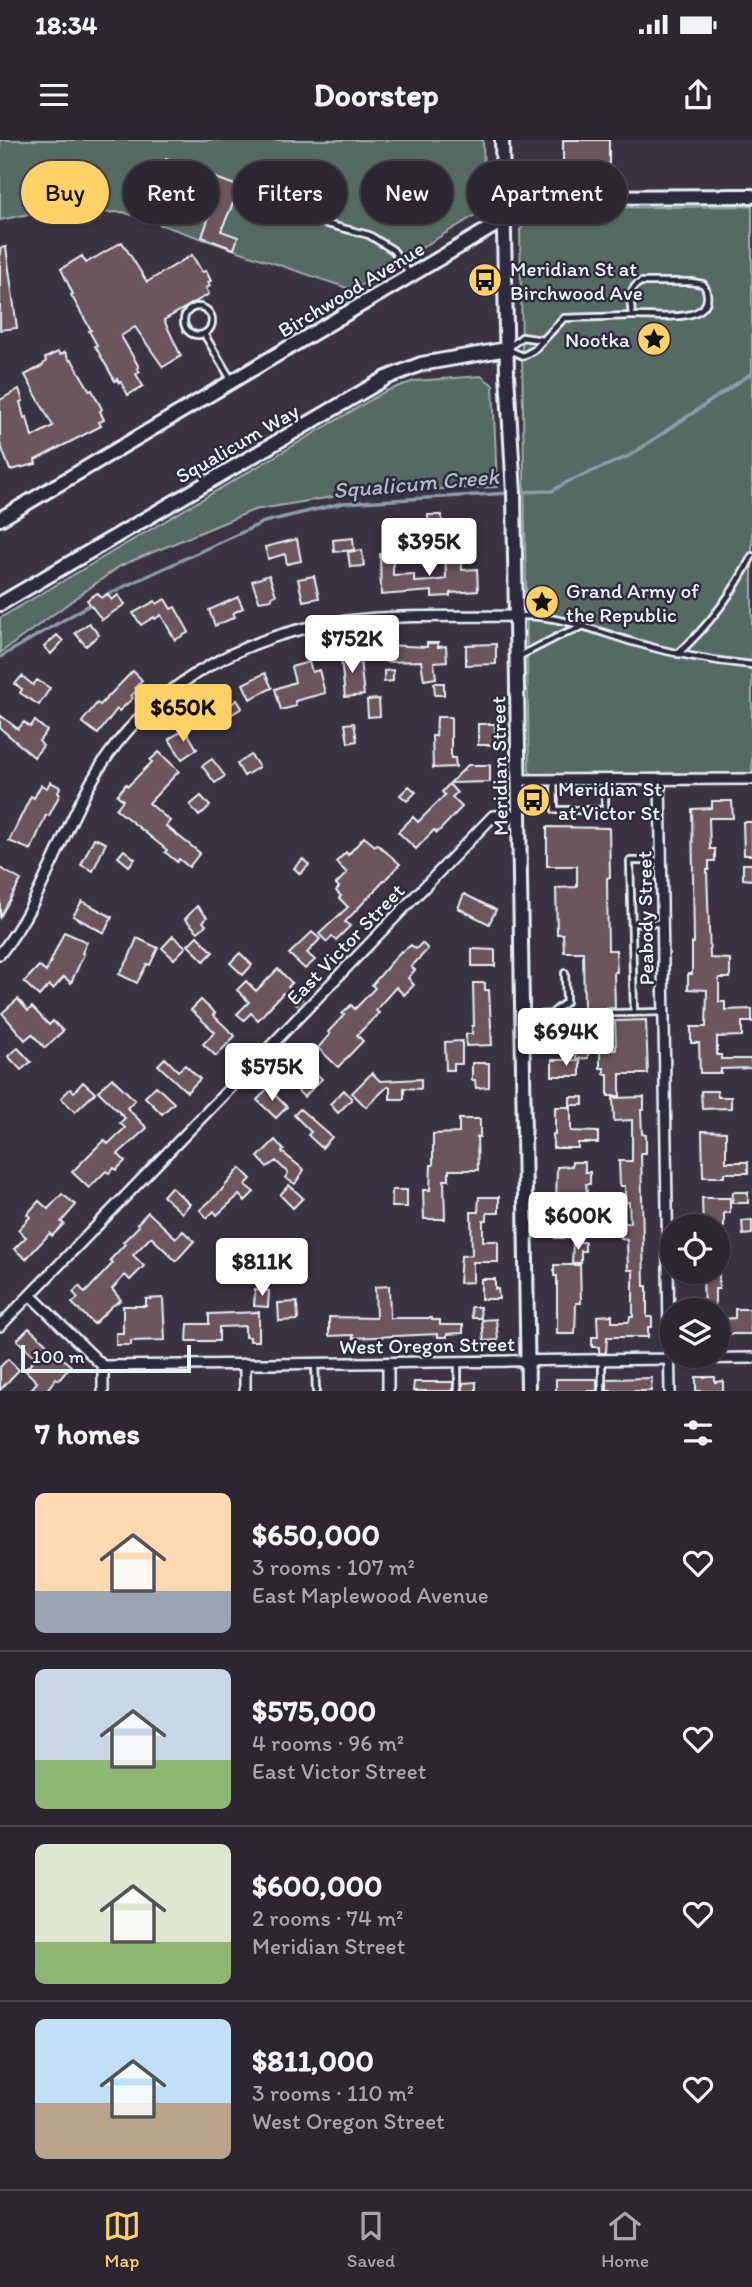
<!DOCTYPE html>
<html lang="en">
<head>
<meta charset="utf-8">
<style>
	body { margin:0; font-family:Itim,sans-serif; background:#38323e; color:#f1f3f6; height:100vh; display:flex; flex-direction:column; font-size:26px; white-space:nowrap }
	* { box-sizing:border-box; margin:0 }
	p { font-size:23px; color:#a6a5ac }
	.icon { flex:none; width:38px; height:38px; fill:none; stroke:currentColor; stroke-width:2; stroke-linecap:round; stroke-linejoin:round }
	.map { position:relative; height:1251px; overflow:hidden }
	.panel { display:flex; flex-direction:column; background:#2c2632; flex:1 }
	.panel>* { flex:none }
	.top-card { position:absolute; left:21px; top:21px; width:710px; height:63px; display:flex; gap:14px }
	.tools { position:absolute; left:660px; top:1074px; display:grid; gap:14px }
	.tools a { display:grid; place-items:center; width:70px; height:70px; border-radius:50%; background:#2c2632; box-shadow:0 2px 5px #0004,0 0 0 2px #48434d; font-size:35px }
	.scale { position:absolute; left:21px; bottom:18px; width:170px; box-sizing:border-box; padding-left:7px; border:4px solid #e8f1f8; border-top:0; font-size:19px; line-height:24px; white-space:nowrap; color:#e8f1f8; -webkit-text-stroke:5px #2f2a3d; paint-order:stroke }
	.price { position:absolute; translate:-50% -60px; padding:0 16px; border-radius:7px; background:#fff; color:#222; font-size:23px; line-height:46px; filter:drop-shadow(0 2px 4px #0008) }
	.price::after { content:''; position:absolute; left:50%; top:42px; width:21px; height:16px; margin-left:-10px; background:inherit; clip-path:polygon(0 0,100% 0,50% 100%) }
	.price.on { background:#ffd166; color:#111 }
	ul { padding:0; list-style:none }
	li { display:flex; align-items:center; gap:21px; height:175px; padding:0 35px }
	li+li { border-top:2px solid #48434d }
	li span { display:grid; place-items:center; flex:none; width:196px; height:140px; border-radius:10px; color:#555 }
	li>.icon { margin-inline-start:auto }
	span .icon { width:84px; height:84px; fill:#fffc; stroke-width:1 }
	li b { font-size:30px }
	h2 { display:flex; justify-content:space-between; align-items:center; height:84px; padding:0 35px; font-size:30px }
	.tag { padding:0 24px; border-radius:32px; background:#2c2632; box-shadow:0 2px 5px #0004,0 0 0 2px #48434d; font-size:24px; line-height:63px }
	.tag.on { background:#ffd166; color:#111 }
	.status { display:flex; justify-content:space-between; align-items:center; height:49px; padding:0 35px; background:#2c2632; direction:ltr }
	.status svg { height:19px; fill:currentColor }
	header { display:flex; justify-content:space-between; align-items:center; height:91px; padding:0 35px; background:#2c2632; font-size:32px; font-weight:800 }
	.tab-bar { display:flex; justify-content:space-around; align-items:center; height:98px; border-top:2px solid #48434d; background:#2c2632; font-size:19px; color:#a6a5ac }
	.tab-bar a { display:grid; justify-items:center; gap:4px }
	.tab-bar .on { color:#ffd166 }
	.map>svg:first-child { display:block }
</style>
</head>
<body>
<div class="status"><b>18:34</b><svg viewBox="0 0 49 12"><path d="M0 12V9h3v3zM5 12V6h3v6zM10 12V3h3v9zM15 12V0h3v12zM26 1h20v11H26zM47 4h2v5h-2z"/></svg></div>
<header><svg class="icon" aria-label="menu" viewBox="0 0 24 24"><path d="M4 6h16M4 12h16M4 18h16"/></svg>Doorstep<svg class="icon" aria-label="share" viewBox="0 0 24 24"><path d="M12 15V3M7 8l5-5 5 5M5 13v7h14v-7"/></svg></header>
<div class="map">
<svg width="752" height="1251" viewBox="0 0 752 1251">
	<rect width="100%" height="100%" fill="#3b3343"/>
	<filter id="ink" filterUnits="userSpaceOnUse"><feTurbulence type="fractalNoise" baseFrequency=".0143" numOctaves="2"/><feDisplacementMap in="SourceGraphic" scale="14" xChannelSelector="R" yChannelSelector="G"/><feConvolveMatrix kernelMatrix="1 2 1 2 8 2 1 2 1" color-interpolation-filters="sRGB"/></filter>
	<g filter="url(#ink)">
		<!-- green -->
		<path fill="#556a64" stroke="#9eaeae" stroke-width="2" d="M0 0H483L485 69 353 150 123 72 29 74 0 80Z
			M752 66V633L533 635 529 631 520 90 531 78 569 68Z
			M481 236 493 245 497 347 362 352 254 370 120 426 0 513V478L386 251 414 241Z"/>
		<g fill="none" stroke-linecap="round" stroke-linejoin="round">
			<!-- stream -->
			<path stroke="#8c9eac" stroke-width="3.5" d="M518 352 552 351 567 342 629 316 752 233
				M106 455 264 382 343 363 510 353
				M0 517 93 463"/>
		</g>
		<!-- building -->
		<path fill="#6c555c" stroke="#e8f1f8" stroke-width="2" d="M563 0H609V27H563Z
			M166 19 240 47 221 91 238 97 234 109 202 97 209 77 152 53Z
			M122 102 147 142 192 115 202 132 206 131 211 141 208 142 210 146 206 148 209 154 164 180 181 216 163 227 135 187 121 196 139 227 137 228 140 232 136 234 143 246 128 255 121 242 119 243 117 239 115 241 95 206 97 205 89 191 91 190 71 155 73 154 61 129 82 116 86 123Z
			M6 107 17 188 0 190V108Z
			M58 212 60 215 65 212 70 221 72 220 90 251 92 250 102 269 100 271 104 280 99 282 101 286 35 320 36 324 10 330 0 303V260L19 249 23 261 20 262 24 278 27 277 32 297 53 286 25 235 42 226 46 221 45 218Z
			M428 375H442V393H428Z
			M353 398 354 410 334 412 333 400Z
			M297 399 301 421 287 424 285 414 268 419 265 407Z
			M362 410 364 426 350 427 348 412Z
			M445 410H461L462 430 477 429 478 451 450 453V456L432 457V451L381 455 380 414H393V435L414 434V442L432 441 446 439Z
			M269 435 276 455 271 457 272 459 259 461 252 441Z
			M314 436 319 458 303 461 298 439Z
			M97 453 102 458 107 454 112 460 118 455 125 464 102 480 87 460Z
			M238 457 243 468 233 473 235 477 215 486 209 470Z
			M165 459 171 469 175 467 189 492 175 500 161 475 155 479 154 477 141 485 133 473 155 461 157 464Z
			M89 483 99 495 86 506 75 493Z
			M57 495 63 501 51 514 44 507Z
			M427 503H438V507L446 506 447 521 434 522 436 538 424 540 421 521 386 522 385 505 427 507Z
			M496 504V524L466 525V505Z
			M359 511 364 555 345 557 341 518 347 517V513Z
			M309 522 312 532 319 530 325 553 295 561 296 566 281 570 275 549 295 542 291 527Z
			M393 530V541L384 542V531Z
			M133 531 142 540 135 548 137 550 131 556 133 558 119 571 117 569 98 594 82 582 97 563 100 565Z
			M265 533 272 548 250 559 243 544Z
			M22 536 33 545 37 540 50 548 39 565 20 553 22 549 15 544Z
			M434 543H444V555H435Z
			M227 556 231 564 237 560 242 568 214 585 206 573 211 570 209 566Z
			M379 559 380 576 368 577 367 560Z
			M0 575 18 589 24 582 30 587 35 581 47 591 39 601 43 606 34 617 0 588Z
			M437 577H451V618H455L456 627 433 628 432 596H436Z
			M354 583 357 601 348 603 345 584Z
			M478 584H495V593H498V605H478Z
			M185 589 197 609 182 619 169 599Z
			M159 612 179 631 149 663 170 681 166 686 200 713 189 727 179 719 177 722 165 712 167 710 116 669 123 660 117 655 126 644 128 646 152 622 150 620Z
			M251 615 259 627 244 636 237 624Z
			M212 619 225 636 215 643 202 626Z
			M468 625H490V642L450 643Z
			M50 642 60 647 58 653 60 654 49 676 46 675 31 710 9 701 31 656 34 658 41 645 47 648Z
			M449 644 457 653 452 657 462 667 437 693 434 690 416 709 398 692 413 677 418 682 445 655 442 652Z
			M409 646 416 652 407 661 400 655Z
			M201 656 210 666 199 676 190 665Z
			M712 661H732L733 678H709L710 709H715V721H709V730H707L710 818 730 819V838H719V862H725V870L752 869V882H742V896L717 897V915H721V919H751L752 928 721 929V933H700L699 903H691V887H706L707 850 688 849V834H692V803H694L692 669 712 668Z
			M743 682H752V715H744Z
			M547 687 609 688 610 737 607 738 608 810H616L617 832H614L615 868 584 869 583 812H564L563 794H557L556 748 577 747V726H547Z
			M364 697 375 706 377 704 400 724 345 782 350 786 336 800 332 796 327 802 319 794 348 767 339 758 341 756 336 751 339 747 336 744 347 733 336 722 346 712 348 715Z
			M94 698 106 703 93 731 81 725Z
			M124 710 135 719 129 726 118 717Z
			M303 719 309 725 300 734 294 728Z
			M743 724H752V740L743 739Z
			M0 728 21 740 0 777Z
			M464 754 496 770 489 784 458 768Z
			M82 761 112 777 104 793 73 776Z
			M197 766 207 777 203 782 206 785 198 792 185 779Z
			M64 792 87 802 82 813 84 814 71 843 64 837 53 849 49 845 39 856 24 842 39 826 46 832Z
			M312 792 320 799 307 813 315 820 305 829 289 814Z
			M173 796 186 807 174 819 162 808Z
			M197 796 213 812 204 821 188 805Z
			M137 798 158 808 150 825 147 824 137 843 119 834 128 820Z
			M422 803 428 809 411 827 415 830 408 838 414 845 404 855 396 847 380 865 376 871 379 873 357 895 363 901 338 927 318 908 330 894 328 892 344 875 342 874 351 865 355 869 375 848 372 845 401 811 402 812 411 805 416 809Z
			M472 809 495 810V826H472Z
			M240 813 252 825 243 835 230 823Z
			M278 829 292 843 288 847 302 859 297 865 283 853 258 880 251 873 244 880 237 874 249 862 237 850 246 841 256 851Z
			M473 843H485V850H489L492 905 466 906V894H472V886H474Z
			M18 859 28 871 32 867 49 885 53 881 63 891 45 908 32 894 25 900 2 873Z
			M201 860 215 873 213 875 235 896 216 916 203 904 215 892 191 870Z
			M646 880 648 934H620V956H608V934H604V928H600V910H616L615 881Z
			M540 884H570V896L540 895Z
			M576 897H588V918L576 919Z
			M462 901V924H454V930H446L445 902Z
			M18 908 31 922 21 930 8 916Z
			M165 918 178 931 185 925 200 939 187 952 158 925Z
			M552 920H580V936H552Z
			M472 923H489V947L476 948 475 940H472Z
			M307 924 322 939 304 957 290 943 294 939 290 936 299 927 301 929Z
			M372 933 380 941 421 939V949L404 948V959H390V947H387L366 967 352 953Z
			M112 938 135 960 127 968 147 988 118 1014 125 1021 116 1030 114 1028 109 1033 106 1031 89 1048 72 1032 104 1000 108 1004 125 988 120 983 125 978 98 951Z
			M83 942 95 953 75 972 61 958 70 949 74 952Z
			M156 946 174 963 162 974 145 957Z
			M268 948 287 967 276 978 257 960Z
			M344 950 352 959 338 973 330 964Z
			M701 951H717L718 957H731V968L702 969Z
			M570 957H583V965H570Z
			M644 957V970H641L642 994 646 995V1013H641L644 1146H647V1177H652V1187H648V1197H607L606 1213H599V1207H592V1197H598L597 1176 612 1175V1182H629L630 1177H633V1130H628L627 1100 621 1099V1083H630L629 1062H625V1046H620L619 1021H632V980L614 981 613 958Z
			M555 967H571V991L598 992V1003H578V1008H553V994H555Z
			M300 969 332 997 322 1008 308 995 311 992 294 975Z
			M459 979H480V997H477L478 1030H449V1040H444L445 1079H424L423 1050H430L431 1025H433V994L459 993Z
			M702 991 726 992V1022H748V1033H724V1037H703Z
			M275 1000 284 1010 282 1012 304 1030 295 1044 285 1038 288 1033 276 1021 267 1027 258 1017Z
			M572 1022H585V1032H590V1044H586L590 1075H575V1098H555L557 1027 572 1026Z
			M240 1028 251 1039 245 1045 254 1052 245 1061 239 1055 217 1075 214 1071 207 1078 200 1070 220 1052Z
			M289 1045 303 1058 293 1068 280 1055Z
			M171 1047 190 1064 182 1073 163 1056Z
			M392 1050H407V1067H392Z
			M733 1052H748V1063H732Z
			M62 1054 76 1065 61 1082 64 1084 52 1096 50 1093 26 1119 14 1109 26 1097 18 1090 30 1077 27 1074 39 1061 48 1069Z
			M479 1057H499V1073H487V1080H483V1101H498V1122H473V1142L459 1143 461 1116 472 1115 471 1072H478Z
			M702 1058H730V1073H724V1087H703Z
			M148 1072 176 1098 183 1091 194 1101 176 1121 151 1097 133 1115 144 1126 130 1140 125 1135 112 1149 121 1160 112 1166 94 1184 72 1163 78 1158 73 1152 79 1146 85 1153 113 1123 110 1120 125 1104 123 1102 139 1086 137 1084Z
			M752 1080V1094L743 1095 742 1081Z
			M573 1102H585V1111H581V1123H572Z
			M285 1114 298 1115V1132L284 1131Z
			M554 1125H580L581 1163H576L575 1194H557V1136H554Z
			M703 1132H719V1149H715V1171H704Z
			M481 1139H495V1149H498L499 1159H481Z
			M389 1146 390 1178H432V1180H440V1185H463V1193L447 1194V1197H438V1194L353 1198V1195L329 1196V1177L376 1178 375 1147Z
			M255 1150 269 1151 268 1167 254 1166Z
			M163 1158 165 1200 131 1201V1205H116V1193H123V1166H146V1159Z
			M297 1162 298 1180 279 1181 278 1163Z
			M471 1167H480L481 1178H472Z
			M735 1169H750L751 1194H722V1179L735 1178Z
			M259 1172V1201H250V1197H245V1186L219 1187V1201H187L188 1184H209V1174Z
			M496 1179 498 1200 484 1201 482 1180Z
			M29 1188 71 1226 59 1240 56 1238 46 1251H30L37 1242 25 1230 36 1218 17 1200Z
			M8 1219 19 1230 0 1250V1227Z
			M696 1237H715V1242L723 1241V1251H696Z
			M652 1238 651 1251H607V1239Z
			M556 1239H597V1251H556Z
			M414 1242H453V1251H413Z
			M476 1242V1251H463V1243Z"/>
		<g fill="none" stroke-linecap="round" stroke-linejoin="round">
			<!-- service casing -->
			<g stroke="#e8f1f8" stroke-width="10">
				<path id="service" d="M272 70 369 95 393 110 409 133
					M641 142H691L703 144 706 149C717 186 653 175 632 176 631 163 627 148 641 142Z
					M184 181a14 14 0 1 1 28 0a14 14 0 1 1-28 0Z
					M204 194 232 241
					M543 200 522 197 507 209 523 216 534 210 564 178 632 176
					M518 476C559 475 590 489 629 501 669 513 710 521 752 525
					M678 514C709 485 733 454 752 416
					M520 516 565 493 585 486
					M554 641 555 670H605V640
					M632 783H662
					M634 873 630 721H660
					M551 874 566 862 565 833
					M523 875 664 872
					M602 1220V1251
					M458 1223V1251
					M315 1224 316 1251"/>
			</g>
			<!-- minor casing -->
			<g stroke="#e8f1f8" stroke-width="14">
				<path id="minor" d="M660 639 670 1251
					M518 640 752 639
					M0 814C40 764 58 702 89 646 140 551 241 494 346 481 402 474 460 477 516 476
					M30 1155 103 1226V1251
					M0 1186 493 676 519 675
					M388 1223V1251
					M245 1224V1251
					M103 1226 752 1218"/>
			</g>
			<!-- tertiary casing -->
			<g stroke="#e8f1f8" stroke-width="18">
				<path id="tertiary" d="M0 379 504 80 524 69 573 57 752 56
					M0 464 386 238 421 224 507 209"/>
			</g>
			<!-- secondary casing -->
			<g stroke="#e8f1f8" stroke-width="18">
				<path id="secondary" d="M502 0 507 234 514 353 528 1251"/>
			</g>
			<!-- service -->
			<use href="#service" stroke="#2f2a3d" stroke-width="4.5"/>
			<!-- minor -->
			<use href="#minor" stroke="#2f2a3d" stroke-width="9"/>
			<!-- tertiary -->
			<use href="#tertiary" stroke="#2f2a3d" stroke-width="12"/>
			<!-- secondary -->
			<use href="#secondary" stroke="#2f2a3d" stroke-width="12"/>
		</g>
	</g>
	<!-- icons -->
	<defs>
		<g id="bus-disc" transform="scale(1.75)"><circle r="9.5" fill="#ffd166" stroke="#2f2a3d"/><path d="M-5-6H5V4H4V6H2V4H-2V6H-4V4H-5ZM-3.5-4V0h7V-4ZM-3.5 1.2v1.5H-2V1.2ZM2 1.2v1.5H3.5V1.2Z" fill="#111"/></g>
		<g id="sight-disc" transform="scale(1.75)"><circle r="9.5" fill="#ffd166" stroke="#2f2a3d"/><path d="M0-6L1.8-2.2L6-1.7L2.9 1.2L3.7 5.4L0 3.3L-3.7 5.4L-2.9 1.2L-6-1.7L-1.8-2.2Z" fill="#111"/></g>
	</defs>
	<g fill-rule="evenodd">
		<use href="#bus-disc" x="485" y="140"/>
		<use href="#sight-disc" x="654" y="199"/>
		<use href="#sight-disc" x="542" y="462"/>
		<use href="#bus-disc" x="533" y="660"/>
	</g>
	<g text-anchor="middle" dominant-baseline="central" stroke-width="5" stroke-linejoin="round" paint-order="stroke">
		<!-- poi labels -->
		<g font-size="21" fill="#e8f1f8" stroke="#2f2a3d" text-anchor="start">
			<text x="510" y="128">Meridian St at<tspan x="510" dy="24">Birchwood Ave</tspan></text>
			<text x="630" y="199" text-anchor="end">Nootka</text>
			<text x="566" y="450">Grand Army of<tspan x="566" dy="24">the Republic</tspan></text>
			<text x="558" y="648">Meridian St<tspan x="558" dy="24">at Victor St</tspan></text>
		</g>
		<!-- street labels -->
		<g font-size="21" fill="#e8f1f8" stroke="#2f2a3d">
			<text transform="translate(351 149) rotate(-31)">Birchwood Avenue</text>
			<text transform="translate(237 303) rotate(-30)">Squalicum Way</text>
			<text transform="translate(499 626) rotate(-91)">Meridian Street</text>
			<text transform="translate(645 778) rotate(-91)">Peabody Street</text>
			<text transform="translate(345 804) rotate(-46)">East Victor Street</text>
			<text transform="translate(427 1205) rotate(-1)">West Oregon Street</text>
		</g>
		<!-- water labels -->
		<g font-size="23" font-style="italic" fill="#abbac5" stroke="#2f2a3d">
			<text transform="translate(416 343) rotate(-5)">Squalicum Creek</text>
		</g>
	</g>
</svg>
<div class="tools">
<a><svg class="icon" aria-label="locate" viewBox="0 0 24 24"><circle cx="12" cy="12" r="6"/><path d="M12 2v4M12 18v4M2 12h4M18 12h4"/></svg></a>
<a><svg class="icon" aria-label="layers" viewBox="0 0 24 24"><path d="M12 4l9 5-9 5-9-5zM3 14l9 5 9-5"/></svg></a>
</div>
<div class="scale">100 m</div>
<b class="price" style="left:429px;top:438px">$395K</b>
<b class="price" style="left:352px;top:535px">$752K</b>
<b class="price on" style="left:183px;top:604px">$650K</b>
<b class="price" style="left:566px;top:928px">$694K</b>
<b class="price" style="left:272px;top:963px">$575K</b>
<b class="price" style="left:578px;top:1112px">$600K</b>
<b class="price" style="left:262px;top:1158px">$811K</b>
<div class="top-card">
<a class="tag on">Buy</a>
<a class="tag">Rent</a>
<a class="tag">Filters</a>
<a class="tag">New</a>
<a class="tag">Apartment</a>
</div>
</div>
<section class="panel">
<h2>7 homes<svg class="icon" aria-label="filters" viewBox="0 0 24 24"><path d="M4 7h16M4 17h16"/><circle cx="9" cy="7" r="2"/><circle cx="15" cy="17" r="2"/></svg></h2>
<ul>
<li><span style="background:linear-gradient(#ffd9b3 70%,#9aa5b1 0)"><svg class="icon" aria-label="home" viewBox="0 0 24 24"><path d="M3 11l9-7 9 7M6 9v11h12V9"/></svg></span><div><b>$650,000</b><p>3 rooms · 107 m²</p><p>East Maplewood Avenue</p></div><svg class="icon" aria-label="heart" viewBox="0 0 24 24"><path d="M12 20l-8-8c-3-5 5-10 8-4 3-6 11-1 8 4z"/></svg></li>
<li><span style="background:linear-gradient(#c9d6e8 65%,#8fb573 0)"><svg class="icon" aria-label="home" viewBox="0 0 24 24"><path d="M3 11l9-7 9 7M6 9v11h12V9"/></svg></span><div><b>$575,000</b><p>4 rooms · 96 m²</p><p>East Victor Street</p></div><svg class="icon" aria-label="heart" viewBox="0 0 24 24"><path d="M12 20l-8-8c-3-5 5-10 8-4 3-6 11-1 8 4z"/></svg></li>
<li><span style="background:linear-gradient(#dfe7d0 70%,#8fb573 0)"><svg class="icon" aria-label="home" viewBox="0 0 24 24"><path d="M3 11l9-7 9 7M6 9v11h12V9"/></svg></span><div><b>$600,000</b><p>2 rooms · 74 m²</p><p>Meridian Street</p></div><svg class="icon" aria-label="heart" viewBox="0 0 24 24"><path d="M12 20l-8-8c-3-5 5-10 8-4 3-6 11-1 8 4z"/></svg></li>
<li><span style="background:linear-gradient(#bfe0f5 60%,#b9a48a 0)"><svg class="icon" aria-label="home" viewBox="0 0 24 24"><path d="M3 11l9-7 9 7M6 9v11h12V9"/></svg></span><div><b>$811,000</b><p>3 rooms · 110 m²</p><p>West Oregon Street</p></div><svg class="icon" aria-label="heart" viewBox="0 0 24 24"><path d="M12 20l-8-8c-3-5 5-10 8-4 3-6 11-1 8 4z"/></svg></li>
</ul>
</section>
<nav class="tab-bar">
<a class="on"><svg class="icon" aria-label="map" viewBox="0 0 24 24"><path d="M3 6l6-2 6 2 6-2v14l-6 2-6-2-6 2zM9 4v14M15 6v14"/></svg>Map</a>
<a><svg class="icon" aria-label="saved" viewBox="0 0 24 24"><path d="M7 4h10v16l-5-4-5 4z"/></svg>Saved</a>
<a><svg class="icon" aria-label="home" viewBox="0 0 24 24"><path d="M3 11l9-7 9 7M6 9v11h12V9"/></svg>Home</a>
</nav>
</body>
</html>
